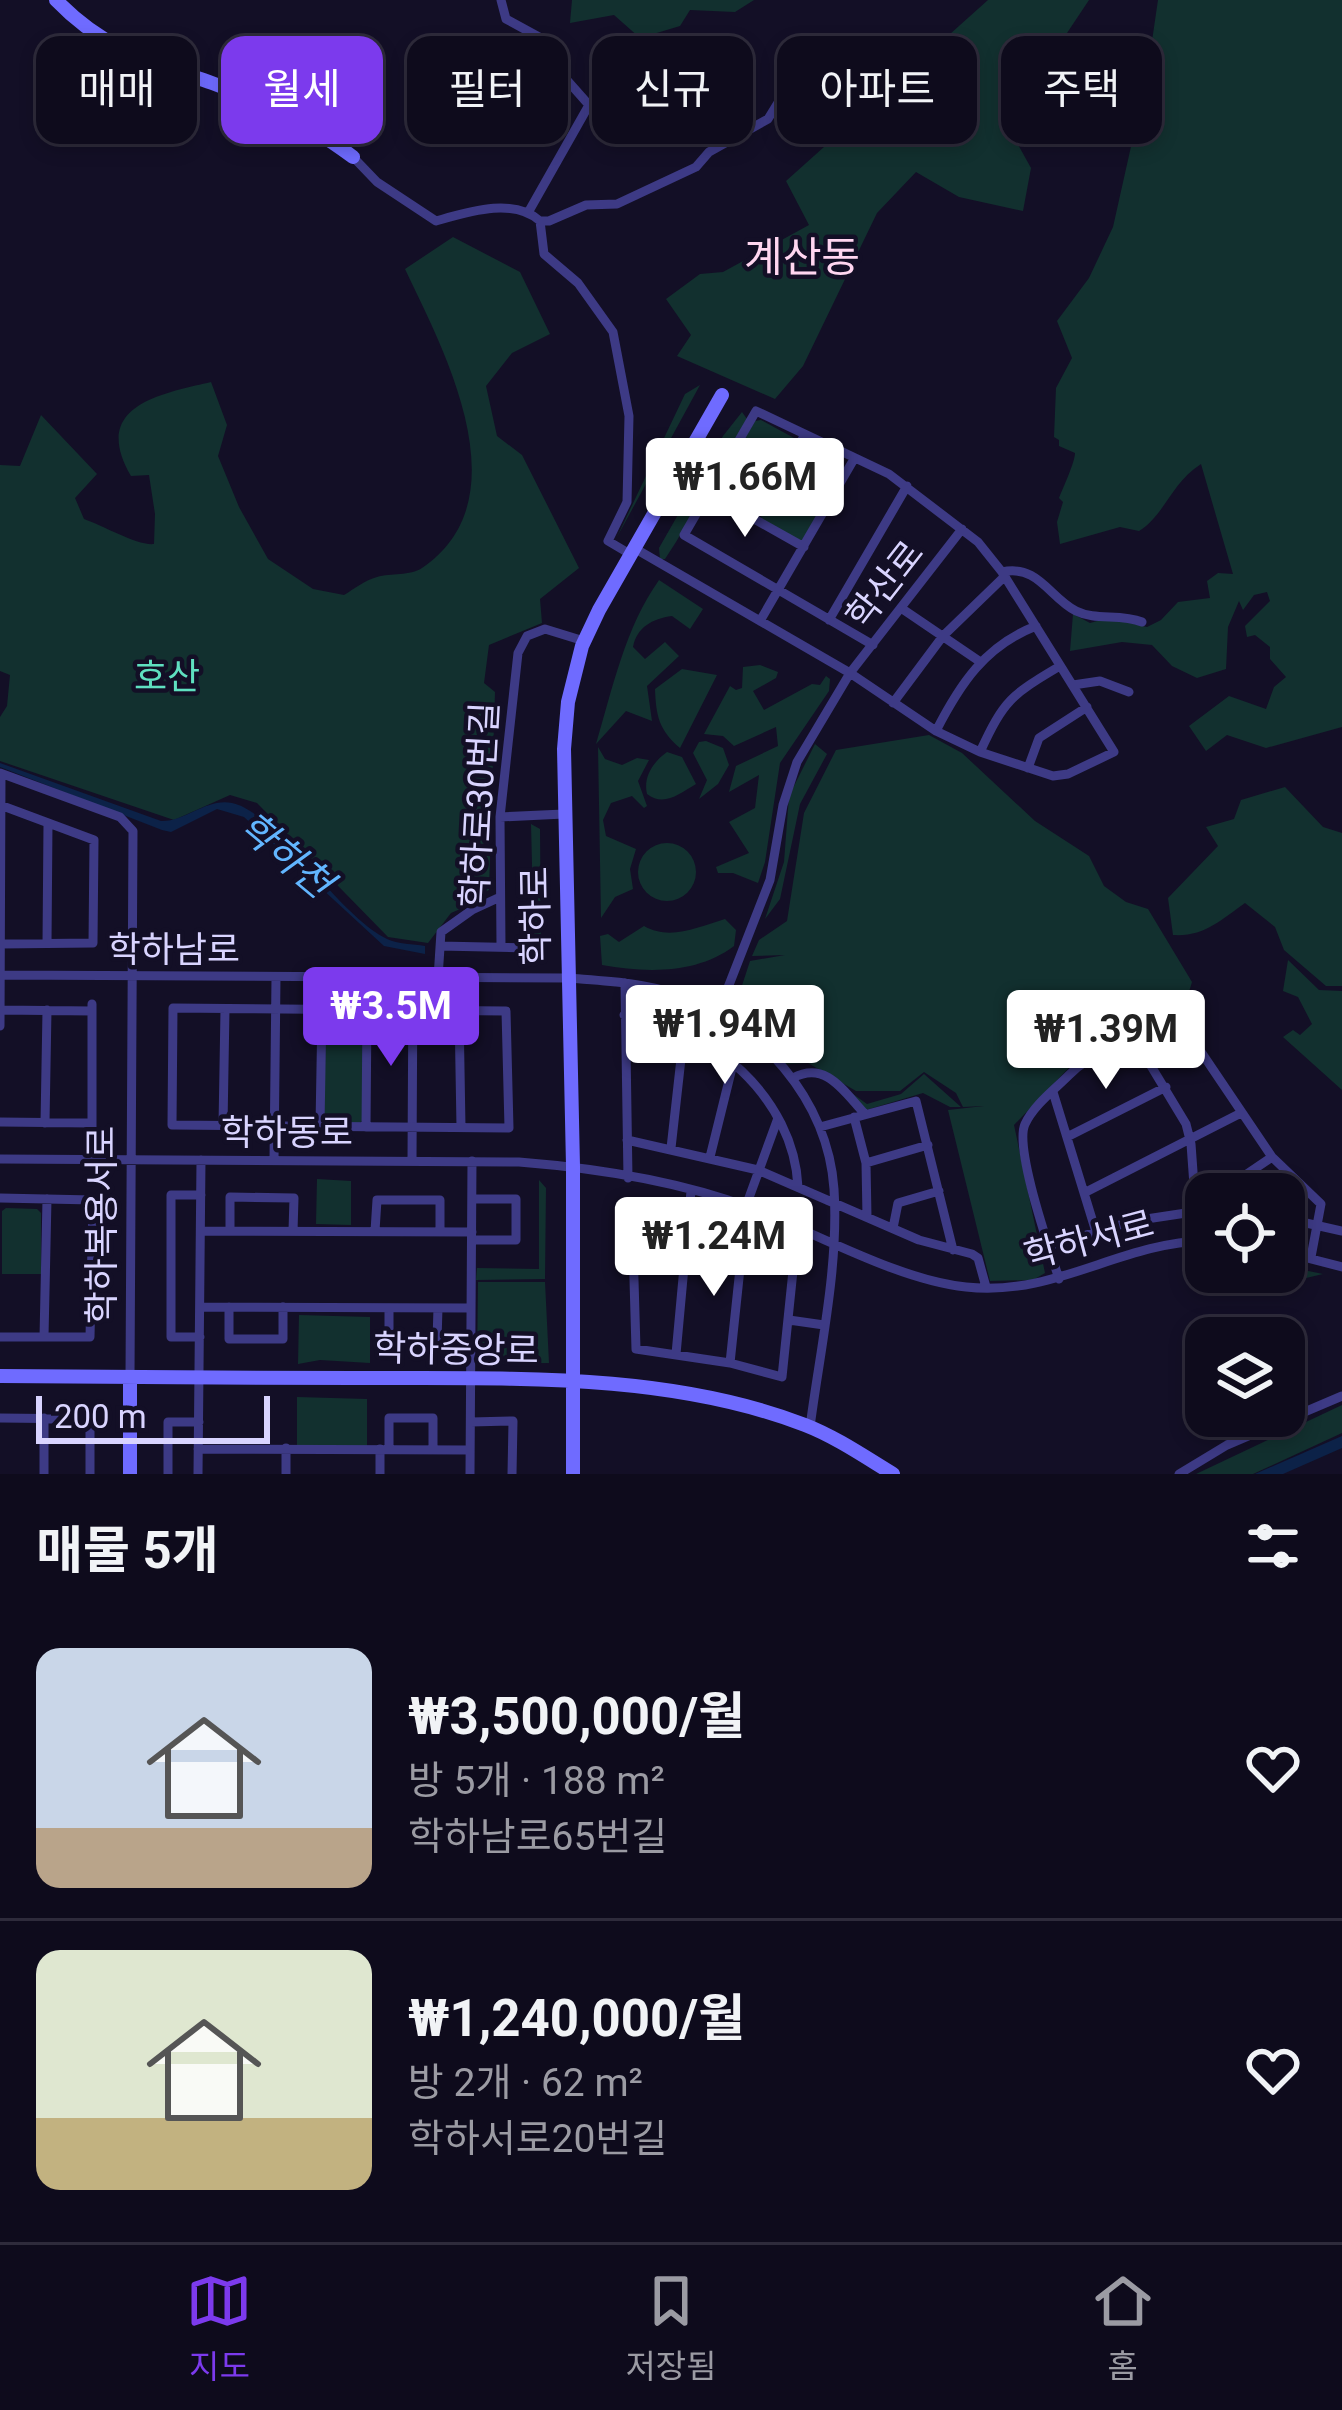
<!DOCTYPE html>
<html lang="ko">
<head>
<meta charset="utf-8">
<style>
	body { margin:0; font-family:Roboto,"Noto Sans KR",sans-serif; background:#1c1929; color:#f1f3f6; height:100vh; display:flex; flex-direction:column; font-size:45px; white-space:nowrap }
	* { box-sizing:border-box; margin:0 }
	p { font-size:39px; color:#9b9ba3 }
	.icon { flex:none; width:66px; height:66px; fill:none; stroke:currentColor; stroke-width:2; stroke-linecap:round; stroke-linejoin:round }
	.map { position:relative; height:1474px; overflow:hidden }
	.drawer { display:flex; flex-direction:column; background:#0e0b1c; flex:1 }
	.drawer>* { flex:none }
	.banner { position:absolute; left:36px; top:36px; width:1272px; height:108px; display:flex; gap:24px }
	.controls { position:absolute; left:1185px; top:1173px; display:grid; gap:24px }
	.controls a { display:grid; place-items:center; width:120px; height:120px; border-radius:24px; background:#0e0b1c; box-shadow:0 6px 18px #0003,0 0 0 3px #2e2b3b; font-size:60px }
	.scale { position:absolute; left:36px; bottom:30px; width:234px; box-sizing:border-box; padding-left:12px; border:6px solid #d9d4ff; border-top:0; font-size:33px; line-height:42px; white-space:nowrap; color:#d9d4ff; -webkit-text-stroke:9px #130f26; paint-order:stroke }
	.price { position:absolute; translate:-50% -102px; padding:0 27px; border-radius:12px; background:#fff; color:#222; font-size:39px; line-height:78px; filter:drop-shadow(0 3px 6px #0008) }
	.price::after { content:''; position:absolute; left:50%; top:72px; width:36px; height:27px; margin-left:-18px; background:inherit; clip-path:polygon(0 0,100% 0,50% 100%) }
	.price.on { background:#7c3aed; color:#fff }
	ul { padding:0; list-style:none }
	li { display:flex; align-items:center; gap:36px; height:300px; padding:0 36px }
	li+li { border-top:3px solid #2e2b3b }
	li span { display:grid; place-items:center; flex:none; width:336px; height:240px; border-radius:24px; color:#555 }
	li>.icon { margin-inline-start:auto }
	span .icon { width:144px; height:144px; fill:#fffc; stroke-width:1 }
	li b { font-size:51px }
	h2 { display:flex; justify-content:space-between; align-items:center; height:144px; padding:0 36px; font-size:51px }
	.tag { padding:0 42px; border-radius:24px; background:#0e0b1c; box-shadow:0 6px 18px #0003,0 0 0 3px #2e2b3b; font-size:42px; line-height:108px }
	.tag.on { background:#7c3aed; color:#fff }
	.tab-bar { display:flex; justify-content:space-around; align-items:center; height:168px; border-top:3px solid #2e2b3b; background:#0e0b1c; font-size:33px; color:#9b9ba3 }
	.tab-bar a { display:grid; justify-items:center; gap:6px }
	.tab-bar .on { color:#7c3aed }
	.map>svg:first-child { display:block }
</style>
</head>
<body>
<div class="map">
<svg width="1342" height="1474" viewBox="0 0 1342 1474">
	<rect width="100%" height="100%" fill="#130f26"/>
	<!-- green -->
	<path fill="#12302f" d="M572 0H754L735 12 690 10 680 26 640 38 614 15 570 23Z
		M988 0H1089L1059 45 1047 113 1016 141 1031 168 1023 211 959 197 916 172 877 213 803 366 775 399 677 356 691 335 666 299 700 274 723 272 809 225 786 181Z
		M1158 0H1342V727L1266 748 1227 735 1206 751 1189 726 1229 696 1266 709 1274 687 1286 677 1270 659V647L1255 635 1247 637 1245 626 1270 601 1267 592 1254 595 1243 610 1239 601 1228 627 1226 669 1197 678 1172 666 1152 645 1122 642 1070 651 1073 614 1090 623 1108 618 1147 627 1161 620 1178 602 1210 598 1207 581 1218 573 1233 574 1201 464C1171 483 1165 515 1139 531L1120 527 1060 544 1057 522 1063 502 1059 498C1063 488 1075 462 1075 453L1059 446V440L1054 437 1056 388 1072 358 1057 321 1089 278 1113 227 1147 75Z
		M453 237 520 272 550 334 512 353 486 386 497 436 522 455 579 568 540 599 542 623 489 645 484 683 495 692 489 890 479 895 481 900 451 913 428 943 388 937 257 803 230 795 174 820 0 761V717L7 706 10 675 0 671V465L20 466 41 415 97 474 75 498 84 519C104 526 138 546 154 544L155 514 149 475 131 476C90 406 160 394 211 382L227 425 218 456 239 507 268 559 313 589 344 595C354 589 365 580 377 577 391 573 410 576 422 568 524 499 444 351 405 269Z
		M700 385 617 537 685 394Z
		M742 412 747 419 676 542 665 559H660L659 548 723 436Z
		M761 420 794 438 795 443 750 514 714 489 755 421Z
		M808 445 842 463 844 469 802 542 763 522 761 517 802 446Z
		M659 580 703 609 690 629 672 616C652 619 637 627 633 647L645 659 665 642 679 656 647 686 652 721 626 711 596 744C613 687 625 628 659 580Z
		M760 665 778 672 776 678 753 691 764 710 812 684 820 685 826 676 830 679 829 691 780 763 765 862 758 883 733 873H718L716 867 749 853 729 822 755 808 759 775 729 792 736 766 778 746 776 727 734 746 723 736 704 734 730 686 736 690 742 688 743 667Z
		M682 669 717 675 680 748C659 730 656 716 655 689Z
		M929 735 962 753 1035 821 1089 856 1104 886 1126 902 1148 909 1192 982 1177 1031 1144 1046 1064 1028 1083 1053 1014 1125 1045 1273 1033 1280 990 1281 948 1110 984 1106 963 1107 956 1093 924 1072 900 1091H856L808 1063 781 1064 786 1047 781 1055 733 1013 750 961 785 955 752 956 759 940 787 921 804 813 836 750Z
		M706 741 723 748 729 765 718 784 699 799 707 780 693 753 699 742Z
		M815 744 827 754 800 804 780 899 765 919 784 862 789 796Z
		M598 747 605 759 622 765 637 758 649 760 638 781 647 806 644 808 632 796 611 803 603 820 606 836 636 849 630 869 633 889 615 897 601 918Z
		M667 752 682 757 696 784C679 794 664 807 647 794 643 777 653 762 667 752Z
		M1285 787 1323 827 1342 833V986H1326L1284 950 1275 927 1245 903C1221 920 1204 937 1173 935L1168 898 1218 846 1206 827 1234 819 1241 800Z
		M531 824 540 829 541 945 534 944Z
		M638 872a29 29 0 1 1 58 0a29 29 0 1 1-58 0Z
		M725 919 736 930 734 946C697 974 647 973 602 965L600 936 608 934 619 942 644 926C670 941 698 927 725 919Z
		M1288 960 1319 990 1342 991V1090L1283 1037 1293 1030 1300 1035 1312 1024 1298 997 1283 991Z
		M330 1017H359L363 1021 362 1121 356 1126 324 1122 326 1020Z
		M924 1074 961 1107H950L923 1093 866 1110 836 1082 867 1104 901 1094Z
		M317 1179 351 1181V1225L316 1224Z
		M539 1180 546 1188 545 1279 476 1280 477 1268 539 1269Z
		M6 1208 37 1209 41 1213V1274H2V1211Z
		M1284 1266 1323 1274 1234 1295 1227 1272H1284Z
		M478 1282H545L549 1363 477 1364Z
		M299 1315 370 1317V1363L320 1360 298 1364Z
		M297 1397 367 1399V1449L297 1445Z
		M1342 1405V1433L1253 1474H1196Z"/>
	<!-- water -->
	<path fill="#0c2248" d="M0 763 161 821C186 822 206 798 232 803 276 812 337 915 387 939 398 944 413 944 425 946V954L384 946 244 817 217 809 171 832 162 830 0 767Z
		M1342 1436V1448L1283 1474H1255Z"/>
	<g fill="none" stroke-linecap="round" stroke-linejoin="round">
		<!-- street -->
		<path stroke="#3d3a85" stroke-width="9" d="M501 0 506 19 539 37 541 62 558 70 589 105 529 211
			M353 157 377 182 436 221C468 212 513 197 540 221L544 254 578 283 613 332 629 416 627 502 608 541 630 554
			M540 221H549L586 205 617 204 696 167 709 152 768 119 787 88
			M708 493 804 547
			M753 518 805 435
			M634 548 850 673 936 731 980 752 1053 776 1068 774 1114 752 1002 572 978 542 889 474 756 411 684 535 873 645
			M1002 572C1038 564 1049 597 1076 611 1096 621 1120 613 1142 622
			M901 608 979 661
			M829 620 907 486
			M760 621 854 459
			M1073 685 1100 681 1129 692
			M893 703 943 636 1005 576
			M936 731C960 684 985 646 1036 626
			M980 752C1004 700 1011 695 1060 666
			M1028 768 1039 738 1087 707
			M0 773 120 817 133 831 130 1377
			M0 805 94 840 93 943 1 944
			M500 817 564 814
			M47 943 48 823
			M440 946 529 948
			M501 947 500 817 518 653 527 636 545 629 584 641
			M0 975 567 978C604 981 640 982 676 994 760 1022 828 1100 834 1189 839 1267 820 1350 810 1427
			M438 978 441 932 472 910 498 898
			M625 983 628 1178
			M173 1008 506 1011 509 1128 172 1125Z
			M0 1010 92 1011
			M459 1011 461 1127
			M718 1013 770 880 783 805 797 762 850 673 962 529
			M624 1015C710 1024 794 1098 798 1187
			M0 1026 1 774
			M1145 1056 1189 1034 1272 1157 1321 1204 1311 1257
			M793 1078C826 1060 844 1092 865 1114
			M1053 1092 1096 1232
			M854 1117 866 1163 867 1217
			M0 1122 92 1123
			M45 1123 47 1010
			M223 1126 225 1009
			M320 1126 322 1010
			M366 1127 367 1010
			M820 1127 916 1101 953 1250
			M92 1136V1004
			M1067 1137 1166 1087
			M627 1140 758 1170 919 1240 972 1254 978 1258 986 1287
			M671 1148 684 1032
			M710 1157 733 1064
			M0 1159 519 1162C595 1168 679 1181 751 1208 816 1233 898 1280 966 1287 1056 1297 1120 1242 1206 1241
			M274 1160 276 977
			M412 1161 413 978
			M866 1163 928 1145
			M1084 1193 1241 1113
			M1245 1194 1244 1176 1272 1157
			M0 1198 93 1200 90 1337H0
			M746 1206 778 1118
			M632 1211 719 1231 794 1261 782 1377 730 1363 636 1349Z
			M1284 1218 1342 1231
			M893 1228 898 1203 939 1191
			M201 1231 472 1232
			M230 1231V1197L294 1198 293 1231
			M375 1231 377 1200H440V1232
			M472 1240H516V1199H472
			M1049 1246 1133 1221 1206 1210
			M1284 1252 1342 1267
			M1059 1279C1050 1250 1014 1148 1025 1124 1034 1105 1054 1090 1069 1075 1092 1052 1113 1048 1145 1056L1186 1124 1191 1144 1198 1241
			M200 1307 471 1308
			M229 1307V1339H283V1307
			M389 1308V1340H437L438 1308
			M789 1320 824 1325
			M44 1337 47 1199
			M200 1337H171V1195H201
			M676 1354 691 1191
			M730 1363 743 1240
			M0 1418 90 1419V1474
			M471 1422 513 1421 512 1474
			M198 1449 470 1450
			M380 1449V1474
			M389 1449V1418H433V1449
			M44 1474V1418
			M168 1474V1422H199
			M198 1474 201 1160
			M286 1474V1448
			M470 1474 472 1161
			M1179 1474 1227 1445 1342 1396"/>
		<!-- secondary -->
		<path stroke="#6f6bff" stroke-width="14" d="M56 0C104 50 149 61 212 83 262 101 311 125 353 157
			M0 1376C118 1377 237 1378 355 1378 503 1379 665 1371 805 1425 836 1437 865 1457 893 1474
			M130 1474V1377
			M573 1474V1166L564 749 568 702 582 646 599 610 722 395"/>
	</g>
	<g text-anchor="middle" dominant-baseline="central" stroke-width="9" stroke-linejoin="round" paint-order="stroke">
		<!-- street labels -->
		<g font-size="36" fill="#d9d4ff" stroke="#130f26">
			<text transform="translate(885 585) rotate(-52)">학산로</text>
			<text transform="translate(480 805) rotate(-87)">학하로30번길</text>
			<text transform="translate(536 916) rotate(-91)">학하로</text>
			<text x="174" y="950">학하남로</text>
			<text x="287" y="1133">학하동로</text>
			<text transform="translate(102 1225) rotate(-90)">학하복용서로</text>
			<text transform="translate(1089 1240) rotate(-15)">학하서로</text>
			<text transform="translate(456 1350) rotate(1)">학하중앙로</text>
		</g>
		<!-- park labels -->
		<g font-size="36" fill="#5fe0c0" stroke="#130f26">
			<text x="167" y="677">호산</text>
		</g>
		<!-- water labels -->
		<g font-size="39" font-style="italic" fill="#62b6ff" stroke="#130f26">
			<text transform="translate(285 855) rotate(40)">학하천</text>
		</g>
		<!-- quarter labels -->
		<g font-size="42" fill="#ffd6f0" stroke="#130f26">
			<text x="802" y="257">계산동</text>
		</g>
	</g>
</svg>
<div class="controls">
<a><svg class="icon" aria-label="locate" viewBox="0 0 24 24"><circle cx="12" cy="12" r="6"/><path d="M12 2v4M12 18v4M2 12h4M18 12h4"/></svg></a>
<a><svg class="icon" aria-label="layers" viewBox="0 0 24 24"><path d="M12 4l9 5-9 5-9-5zM3 14l9 5 9-5"/></svg></a>
</div>
<div class="scale">200 m</div>
<b class="price" style="left:745px;top:540px">₩1.66M</b>
<b class="price on" style="left:391px;top:1069px">₩3.5M</b>
<b class="price" style="left:725px;top:1087px">₩1.94M</b>
<b class="price" style="left:1106px;top:1092px">₩1.39M</b>
<b class="price" style="left:714px;top:1299px">₩1.24M</b>
<div class="banner">
<a class="tag">매매</a>
<a class="tag on">월세</a>
<a class="tag">필터</a>
<a class="tag">신규</a>
<a class="tag">아파트</a>
<a class="tag">주택</a>
</div>
</div>
<section class="drawer">
<h2>매물 5개<svg class="icon" aria-label="filters" viewBox="0 0 24 24"><path d="M4 7h16M4 17h16"/><circle cx="9" cy="7" r="2"/><circle cx="15" cy="17" r="2"/></svg></h2>
<ul>
<li><span style="background:linear-gradient(#c9d6e8 75%,#b9a48a 0)"><svg class="icon" aria-label="home" viewBox="0 0 24 24"><path d="M3 11l9-7 9 7M6 9v11h12V9"/></svg></span><div><b>₩3,500,000/월</b><p>방 5개 · 188 m²</p><p>학하남로65번길</p></div><svg class="icon" aria-label="heart" viewBox="0 0 24 24"><path d="M12 20l-8-8c-3-5 5-10 8-4 3-6 11-1 8 4z"/></svg></li>
<li><span style="background:linear-gradient(#dfe7d0 70%,#c2b280 0)"><svg class="icon" aria-label="home" viewBox="0 0 24 24"><path d="M3 11l9-7 9 7M6 9v11h12V9"/></svg></span><div><b>₩1,240,000/월</b><p>방 2개 · 62 m²</p><p>학하서로20번길</p></div><svg class="icon" aria-label="heart" viewBox="0 0 24 24"><path d="M12 20l-8-8c-3-5 5-10 8-4 3-6 11-1 8 4z"/></svg></li>
</ul>
</section>
<nav class="tab-bar">
<a class="on"><svg class="icon" aria-label="map" viewBox="0 0 24 24"><path d="M3 6l6-2 6 2 6-2v14l-6 2-6-2-6 2zM9 4v14M15 6v14"/></svg>지도</a>
<a><svg class="icon" aria-label="saved" viewBox="0 0 24 24"><path d="M7 4h10v16l-5-4-5 4z"/></svg>저장됨</a>
<a><svg class="icon" aria-label="home" viewBox="0 0 24 24"><path d="M3 11l9-7 9 7M6 9v11h12V9"/></svg>홈</a>
</nav>
</body>
</html>
